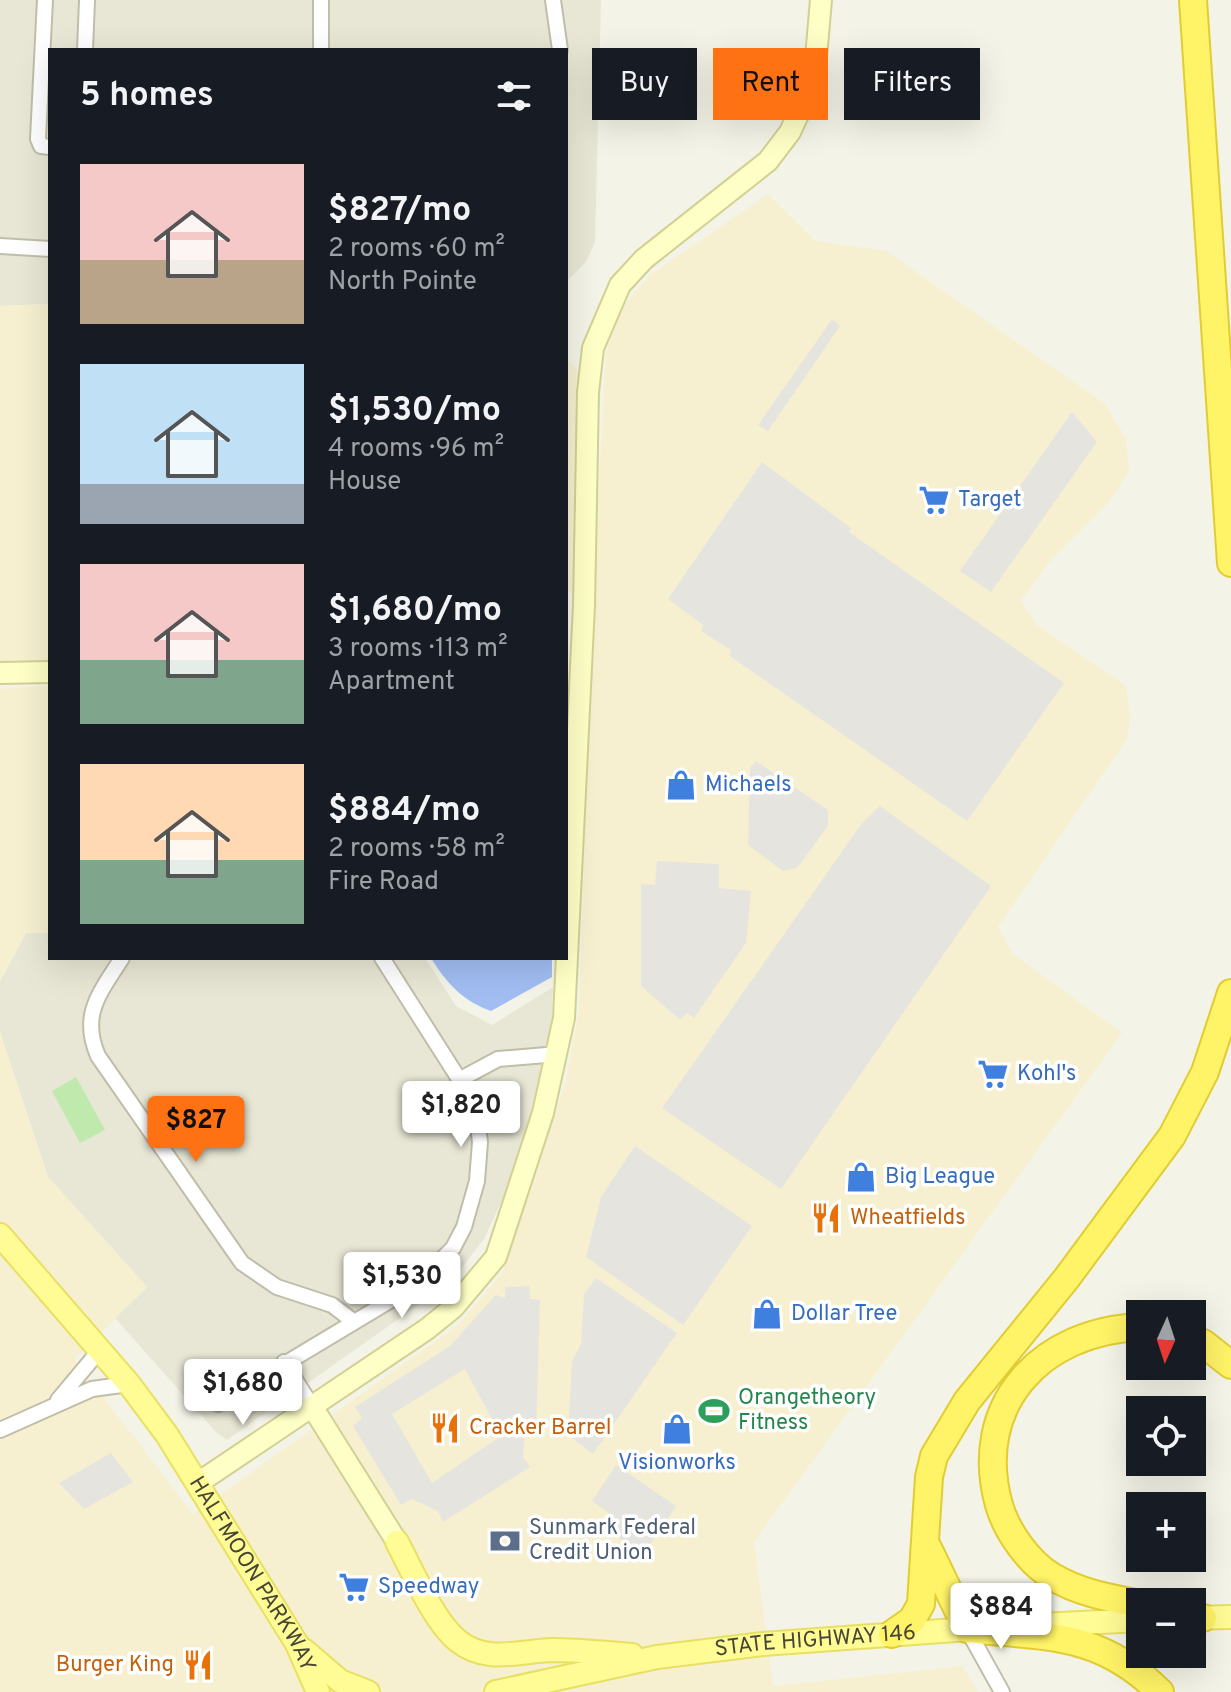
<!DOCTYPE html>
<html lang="en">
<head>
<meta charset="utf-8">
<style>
	body { margin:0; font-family:Overpass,sans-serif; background:#242831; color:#f1f3f6; height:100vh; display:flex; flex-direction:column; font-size:30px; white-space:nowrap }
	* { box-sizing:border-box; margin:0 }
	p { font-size:26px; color:#9ea1a6 }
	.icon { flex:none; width:44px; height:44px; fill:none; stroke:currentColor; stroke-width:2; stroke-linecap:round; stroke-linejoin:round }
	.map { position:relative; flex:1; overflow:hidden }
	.panel { position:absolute; left:48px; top:48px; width:520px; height:912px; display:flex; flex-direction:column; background:#171b24; border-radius:0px; box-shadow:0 8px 32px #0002 }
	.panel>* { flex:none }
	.banner { position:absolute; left:592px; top:48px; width:518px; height:72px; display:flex; gap:16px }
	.needle { width:52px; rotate:183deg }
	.fabs { position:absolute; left:1126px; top:1300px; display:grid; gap:16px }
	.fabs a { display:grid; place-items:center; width:80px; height:80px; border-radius:0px; background:#171b24; box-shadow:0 8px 32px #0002; font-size:40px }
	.price { position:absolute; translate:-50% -68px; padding:0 18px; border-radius:8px; background:#fff; color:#222; font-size:26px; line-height:52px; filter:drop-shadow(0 2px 4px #0008) }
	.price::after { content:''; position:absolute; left:50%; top:48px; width:24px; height:18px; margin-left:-12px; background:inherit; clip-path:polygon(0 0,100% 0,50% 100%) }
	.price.active { background:#ff7213; color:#111 }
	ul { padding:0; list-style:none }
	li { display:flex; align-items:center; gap:24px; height:200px; padding:0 32px }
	li span { display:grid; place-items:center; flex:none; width:224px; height:160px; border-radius:0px; color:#555 }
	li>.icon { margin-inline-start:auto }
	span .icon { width:96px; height:96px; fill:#fffc; stroke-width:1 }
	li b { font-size:34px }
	h2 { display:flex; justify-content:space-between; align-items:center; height:96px; padding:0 32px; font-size:34px }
	.pill { padding:0 28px; border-radius:0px; background:#171b24; box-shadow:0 8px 32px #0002; font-size:28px; line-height:72px }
	.pill.active { background:#ff7213; color:#111 }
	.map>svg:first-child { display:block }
</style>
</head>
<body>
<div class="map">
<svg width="1231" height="1692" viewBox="0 0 1231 1692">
	<rect width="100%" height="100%" fill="#f4f3e7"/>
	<!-- residential -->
	<path fill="#e8e7d5" d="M0 0H601L595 242 586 262 566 282V50H50V304L0 306Z
		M26 933H50V958H425L456 1006 492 1025 553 987 552 1019 539 1090 514 1174 484 1239 451 1282 227 1440 217 1433 115 1318 147 1287 48 1177 0 1032V981Z"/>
	<!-- commercial -->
	<path fill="#f6f0d1" d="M768 194 816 241 886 251 1105 404 1126 438 1129 471 1109 502 1050 561 1021 600 1037 625 1126 686 1130 717 1127 739 998 927 1013 954 1122 1033 754 1542 773 1686 963 1666 978 1692H0V1032L48 1177 147 1287 74 1359 193 1514 458 1325 502 1273 566 1081 579 1009 593 596 606 353 622 307 650 275Z
		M50 304V663L0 665V306Z
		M566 358 577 370 580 381 574 591 566 592Z
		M50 685V933H26L0 981V689Z"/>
	<!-- green -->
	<path fill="#c0e9ae" d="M76 1077 105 1130 80 1143 52 1091Z"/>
	<!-- parking -->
	<path fill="#e5e4df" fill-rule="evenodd" d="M832 319 840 326 768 431 758 425Z
		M1072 412 1097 442 991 592 960 571Z
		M762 462 851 528 849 532 1064 683 967 821 730 656 731 650 701 631 703 625 668 599Z
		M756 761 828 810V826L797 868 783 871 748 845 750 768Z
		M880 806 991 886 781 1189 662 1108 862 823Z
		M657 861 719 864V888L751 891 746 943 694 1018 687 1013 680 1020 641 986V884L655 885Z
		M635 1146 752 1226 683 1325 586 1257 601 1197Z
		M596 1278 677 1333 593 1454 568 1435 572 1361 581 1344 584 1294Z
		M529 1286 530 1299 540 1300 536 1433H525L523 1457 530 1467 443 1522 438 1511 412 1499 401 1505 353 1426 362 1418 355 1407 450 1346 496 1295 505 1298V1287ZM465 1369 501 1436 432 1483 392 1414Z
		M111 1453 133 1482 84 1509 59 1483Z
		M616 1465 676 1506 651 1543 632 1548 613 1533 604 1522 609 1513 592 1501Z"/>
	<!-- water -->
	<path fill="#a1bdf2" d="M431 958H552V977L491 1011C463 1001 447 984 431 958Z"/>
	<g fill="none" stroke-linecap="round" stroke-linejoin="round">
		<!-- street casing -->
		<g stroke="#c0bea9" stroke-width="18">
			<path id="street" d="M45 0 38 139 41 146 50 147
				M553 0 560 50
				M85 50 87 0
				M321 50V0
				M0 246 50 249
				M122 958C100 993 80 1014 98 1056L242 1263 277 1287 332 1305 353 1321
				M459 1080 498 1059 558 1054
				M284 1362 313 1408
				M58 1400 99 1351
				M218 1404 416 1285 453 1248 464 1227 477 1181 480 1142 477 1120 466 1090 382 958
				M0 1430 92 1389 129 1384
				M967 1629 1002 1692"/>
		</g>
		<!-- secondary casing -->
		<g stroke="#d2d193" stroke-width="24">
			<path id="secondary" d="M0 673 50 672
				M313 1408 397 1542
				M198 1483 427 1329 453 1308 496 1257 543 1113 564 1018 584 605 588 392 593 348 620 285 644 259 768 161 790 132 814 80 821 0"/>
		</g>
		<!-- primary casing -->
		<g stroke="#e7e062" stroke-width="26">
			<g id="primary">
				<path id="s1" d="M0 1235 129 1384 167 1435 297 1644 318 1692"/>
				<path d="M397 1542C412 1570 434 1622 458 1641 487 1664 519 1651 552 1650 579 1650 605 1653 632 1655"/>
				<path d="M1192 1618 1231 1617"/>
				<path d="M1021 1626 1140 1620"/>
				<path d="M304 1650 340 1681 368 1692"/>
				<path id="s2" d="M496 1692 657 1657 763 1644 983 1628"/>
			</g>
		</g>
		<!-- highway casing -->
		<g stroke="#e1cd33" stroke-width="30">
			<path id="highway" d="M1193 0 1231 563
				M1140 1327C1041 1331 971 1405 999 1505 1007 1532 1029 1563 1053 1577 1080 1593 1110 1598 1140 1604
				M1192 1339 1203 1343 1231 1365
				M928 1548 967 1629C1047 1637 1100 1632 1160 1692
				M1192 1616 1203 1618
				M892 1634 912 1620 921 1604 929 1477 934 1456 967 1401 1066 1279 1172 1136 1205 1072 1231 993"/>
		</g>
		<!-- street -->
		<use href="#street" stroke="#fff" stroke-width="14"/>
		<!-- secondary -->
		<use href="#secondary" stroke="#feffc6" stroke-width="20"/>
		<!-- primary -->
		<use href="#primary" stroke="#fffb95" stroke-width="22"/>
		<!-- highway -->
		<use href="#highway" stroke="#fff367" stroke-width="26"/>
	</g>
	<!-- icons -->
	<defs>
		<g id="supermarket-bare" transform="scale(2.4)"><path d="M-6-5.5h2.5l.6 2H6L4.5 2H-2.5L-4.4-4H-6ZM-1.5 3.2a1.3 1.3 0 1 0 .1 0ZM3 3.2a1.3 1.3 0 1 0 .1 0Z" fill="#3f7fe0" stroke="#fff" stroke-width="2.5" paint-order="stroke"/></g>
		<g id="shop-bare" transform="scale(2.4)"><path d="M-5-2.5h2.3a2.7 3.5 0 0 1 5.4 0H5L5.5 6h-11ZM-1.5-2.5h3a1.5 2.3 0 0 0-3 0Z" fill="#3f7fe0" stroke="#fff" stroke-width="2.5" paint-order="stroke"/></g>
		<g id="restaurant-bare" transform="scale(2.4)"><path d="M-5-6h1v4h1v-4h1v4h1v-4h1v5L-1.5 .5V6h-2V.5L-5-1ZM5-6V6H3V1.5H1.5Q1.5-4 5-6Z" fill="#e8710a" stroke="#fff" stroke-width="2.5" paint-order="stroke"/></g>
		<g id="stadium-bare" transform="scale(2.4)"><path d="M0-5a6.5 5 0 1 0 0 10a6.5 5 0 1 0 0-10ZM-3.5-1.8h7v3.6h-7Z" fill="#2e9e5b" stroke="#fff" stroke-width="2.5" paint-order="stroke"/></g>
		<g id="bank-bare" transform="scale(2.4)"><path d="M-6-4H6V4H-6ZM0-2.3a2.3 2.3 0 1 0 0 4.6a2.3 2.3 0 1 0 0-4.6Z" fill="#5c6f8a" stroke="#fff" stroke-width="2.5" paint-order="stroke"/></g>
	</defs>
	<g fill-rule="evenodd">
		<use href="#supermarket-bare" x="934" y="500"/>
		<use href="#shop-bare" x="681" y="785"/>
		<use href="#supermarket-bare" x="993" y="1074"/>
		<use href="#shop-bare" x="861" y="1177"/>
		<use href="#restaurant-bare" x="826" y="1218"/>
		<use href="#shop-bare" x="767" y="1314"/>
		<use href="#stadium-bare" x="714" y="1411"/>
		<use href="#restaurant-bare" x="445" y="1428"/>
		<use href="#shop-bare" x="677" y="1429"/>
		<use href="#bank-bare" x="505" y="1541"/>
		<use href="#supermarket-bare" x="354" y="1587"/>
		<use href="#restaurant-bare" x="198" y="1665"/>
	</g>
	<g text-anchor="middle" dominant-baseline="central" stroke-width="7" stroke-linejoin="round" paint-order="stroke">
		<!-- shop labels -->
		<g font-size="22" fill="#366cbe" stroke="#fff" text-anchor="start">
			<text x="958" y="500">Target</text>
			<text x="705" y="785">Michaels</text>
			<text x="1017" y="1074">Kohl's</text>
			<text x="885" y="1177">Big League</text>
			<text x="791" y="1314">Dollar Tree</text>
			<text x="677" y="1463" text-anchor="middle">Visionworks</text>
			<text x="378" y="1587">Speedway</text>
		</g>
		<!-- food labels -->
		<g font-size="22" fill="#c56008" stroke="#fff" text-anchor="start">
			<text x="850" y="1218">Wheatfields</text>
			<text x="469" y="1428">Cracker Barrel</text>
			<text x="174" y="1665" text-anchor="end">Burger King</text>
		</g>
		<!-- leisure labels -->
		<g font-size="22" fill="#27864d" stroke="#fff" text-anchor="start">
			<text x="738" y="1398">Orangetheory<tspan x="738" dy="25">Fitness</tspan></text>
		</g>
		<!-- service labels -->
		<g font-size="22" fill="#4e5e75" stroke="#fff" text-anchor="start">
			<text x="529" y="1528">Sunmark Federal<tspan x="529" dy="25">Credit Union</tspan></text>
		</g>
		<!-- street labels -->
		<g font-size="22" fill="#474536" stroke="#fff">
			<text stroke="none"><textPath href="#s1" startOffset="424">HALFMOON PARKWAY</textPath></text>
			<text stroke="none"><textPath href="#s2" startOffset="324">STATE HIGHWAY 146</textPath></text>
		</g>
	</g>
</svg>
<div class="fabs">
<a><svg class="needle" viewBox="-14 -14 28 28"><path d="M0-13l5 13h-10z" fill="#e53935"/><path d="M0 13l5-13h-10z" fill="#9ea1a6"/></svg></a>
<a><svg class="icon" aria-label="locate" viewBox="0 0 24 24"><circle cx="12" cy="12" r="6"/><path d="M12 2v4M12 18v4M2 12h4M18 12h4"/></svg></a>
<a>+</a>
<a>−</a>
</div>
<b class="price" style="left:461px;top:1149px">$1,820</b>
<b class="price active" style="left:196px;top:1164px">$827</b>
<b class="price" style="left:402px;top:1320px">$1,530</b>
<b class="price" style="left:243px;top:1427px">$1,680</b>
<b class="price" style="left:1001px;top:1651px">$884</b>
<div class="banner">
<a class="pill">Buy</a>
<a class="pill active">Rent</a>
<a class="pill">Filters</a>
</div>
<section class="panel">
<h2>5 homes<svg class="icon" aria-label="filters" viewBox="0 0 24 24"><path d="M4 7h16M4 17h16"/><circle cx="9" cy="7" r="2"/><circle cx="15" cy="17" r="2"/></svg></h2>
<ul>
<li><span style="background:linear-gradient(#f6c9c9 60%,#b9a48a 0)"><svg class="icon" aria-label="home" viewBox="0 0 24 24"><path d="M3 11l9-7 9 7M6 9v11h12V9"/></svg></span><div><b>$827/mo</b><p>2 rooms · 60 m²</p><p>North Pointe</p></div></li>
<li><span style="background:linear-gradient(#bfe0f5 75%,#9aa5b1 0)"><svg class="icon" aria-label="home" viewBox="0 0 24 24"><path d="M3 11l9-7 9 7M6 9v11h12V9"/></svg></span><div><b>$1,530/mo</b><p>4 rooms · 96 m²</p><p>House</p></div></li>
<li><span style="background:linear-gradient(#f6c9c9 60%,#7fa58c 0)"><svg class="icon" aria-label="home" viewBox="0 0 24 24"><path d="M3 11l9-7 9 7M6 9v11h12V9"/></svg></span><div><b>$1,680/mo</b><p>3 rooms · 113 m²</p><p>Apartment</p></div></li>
<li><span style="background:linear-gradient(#ffd9b3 60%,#7fa58c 0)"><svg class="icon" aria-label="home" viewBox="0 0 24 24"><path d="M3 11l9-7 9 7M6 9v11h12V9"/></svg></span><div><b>$884/mo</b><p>2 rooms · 58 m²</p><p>Fire Road</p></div></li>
</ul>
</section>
</div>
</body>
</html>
